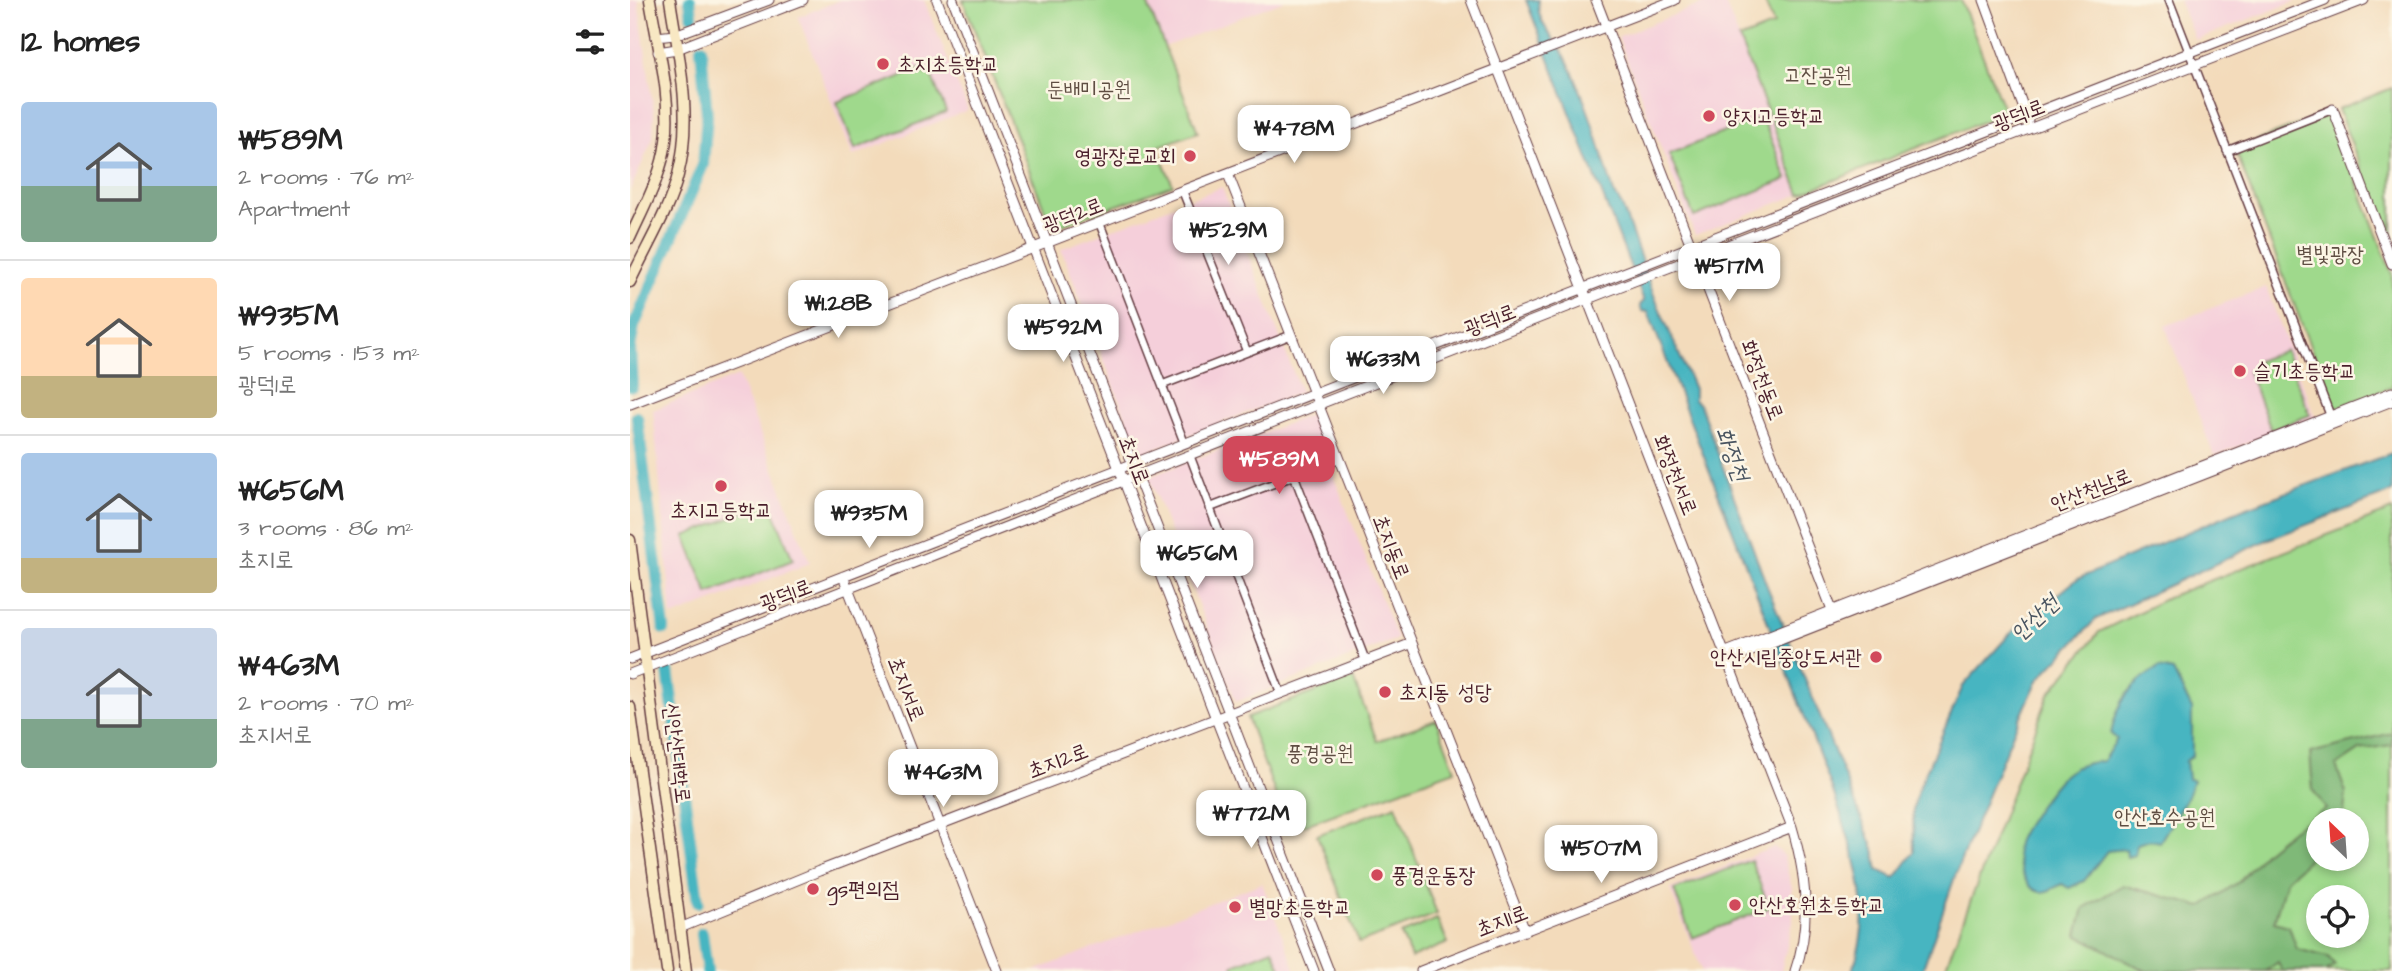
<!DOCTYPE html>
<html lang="en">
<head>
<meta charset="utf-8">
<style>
	body { margin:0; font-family:"Architects Daughter","Poor Story",sans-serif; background:#f6f6f6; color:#222; height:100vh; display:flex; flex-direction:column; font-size:26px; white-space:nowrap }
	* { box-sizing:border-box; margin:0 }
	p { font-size:23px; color:#767676 }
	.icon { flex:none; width:38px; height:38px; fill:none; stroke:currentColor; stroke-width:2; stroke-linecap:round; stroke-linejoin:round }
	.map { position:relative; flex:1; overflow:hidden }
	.side { display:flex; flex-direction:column; background:#fff; width:630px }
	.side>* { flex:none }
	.needle { width:46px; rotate:335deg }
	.fabs { position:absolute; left:1676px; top:808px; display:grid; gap:14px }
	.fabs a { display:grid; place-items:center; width:63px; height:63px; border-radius:50%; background:#fff; box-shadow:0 4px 10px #0003; font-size:35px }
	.price { position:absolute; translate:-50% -60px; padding:0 16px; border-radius:14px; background:#fff; color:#222; font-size:23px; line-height:46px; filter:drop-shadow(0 2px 4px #0008) }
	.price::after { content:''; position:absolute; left:50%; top:42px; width:21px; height:16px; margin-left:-10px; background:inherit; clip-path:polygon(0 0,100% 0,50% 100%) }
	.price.on { background:#d1495b; color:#fff }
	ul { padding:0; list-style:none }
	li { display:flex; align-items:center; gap:21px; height:175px; padding:0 21px }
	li+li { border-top:2px solid #e0e0e0 }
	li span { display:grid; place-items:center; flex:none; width:196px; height:140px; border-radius:7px; color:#555 }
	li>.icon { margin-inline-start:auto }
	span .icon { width:84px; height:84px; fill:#fffc; stroke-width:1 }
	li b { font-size:30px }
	h2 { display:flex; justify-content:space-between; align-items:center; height:84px; padding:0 21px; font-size:30px }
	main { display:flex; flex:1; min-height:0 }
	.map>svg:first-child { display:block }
</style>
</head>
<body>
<main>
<section class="side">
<h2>12 homes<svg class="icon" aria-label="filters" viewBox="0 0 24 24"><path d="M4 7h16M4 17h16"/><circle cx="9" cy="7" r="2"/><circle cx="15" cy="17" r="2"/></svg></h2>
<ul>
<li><span style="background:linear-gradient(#a9c7e8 60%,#7fa58c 0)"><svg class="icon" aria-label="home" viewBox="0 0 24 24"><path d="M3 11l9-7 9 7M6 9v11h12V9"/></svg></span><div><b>₩589M</b><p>2 rooms · 76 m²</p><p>Apartment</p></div></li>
<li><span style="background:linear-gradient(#ffd9b3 70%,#c2b280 0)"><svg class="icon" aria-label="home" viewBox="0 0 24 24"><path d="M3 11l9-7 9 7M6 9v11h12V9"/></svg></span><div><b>₩935M</b><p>5 rooms · 153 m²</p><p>광덕1로</p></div></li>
<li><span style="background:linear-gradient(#a9c7e8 75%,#c2b280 0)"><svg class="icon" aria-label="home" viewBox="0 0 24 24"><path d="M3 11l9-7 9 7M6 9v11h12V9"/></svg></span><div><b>₩656M</b><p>3 rooms · 86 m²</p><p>초지로</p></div></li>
<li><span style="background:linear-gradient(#c9d6e8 65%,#7fa58c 0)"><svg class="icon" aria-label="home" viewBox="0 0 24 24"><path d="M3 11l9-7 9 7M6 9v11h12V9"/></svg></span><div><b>₩463M</b><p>2 rooms · 70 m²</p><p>초지서로</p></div></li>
</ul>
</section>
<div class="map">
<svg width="1762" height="971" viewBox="0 0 1762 971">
	<rect width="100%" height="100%" fill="#fcf5e5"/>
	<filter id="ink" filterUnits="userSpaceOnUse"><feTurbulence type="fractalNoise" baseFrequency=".0143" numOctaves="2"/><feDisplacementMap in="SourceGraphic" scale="14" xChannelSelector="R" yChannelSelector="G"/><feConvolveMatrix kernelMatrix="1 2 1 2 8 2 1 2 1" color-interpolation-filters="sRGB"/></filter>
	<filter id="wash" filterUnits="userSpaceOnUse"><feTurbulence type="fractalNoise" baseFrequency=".00686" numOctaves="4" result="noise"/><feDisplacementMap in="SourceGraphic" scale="28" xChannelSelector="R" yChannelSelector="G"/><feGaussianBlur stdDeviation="1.57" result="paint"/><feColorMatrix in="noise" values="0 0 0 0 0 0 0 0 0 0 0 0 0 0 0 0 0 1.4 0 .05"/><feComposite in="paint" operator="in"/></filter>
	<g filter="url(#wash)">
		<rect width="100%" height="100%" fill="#f3dbbb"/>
		<!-- built -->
		<path fill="#f5cfda" d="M0 0H8L24 112 23 138 0 191Z
			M210 0H294L338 110 223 156 168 17Z
			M516 0H655L534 47Z
			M1082 0H1094L1170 194 1065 235 988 37Z
			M1549 0H1669L1565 40Z
			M592 187 671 392 510 454 431 249Z
			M1636 287 1685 417 1584 456 1535 326Z
			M108 376 180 563 42 617 23 410Z
			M680 415 767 639 606 702 519 477Z
			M1144 847 1153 854 1162 888 1163 921 1151 971H1072L1040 889Z
			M632 883 666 971H404Z"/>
		<!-- green -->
		<path fill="#9fd98c" stroke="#747c5c" stroke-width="2" fill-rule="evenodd" d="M333 0H516L568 132 527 147 543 185 422 229Z
			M1134 0H1331L1375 113 1170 194 1109 39 1144 25Z
			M292 68 295 74 300 72 316 112 225 149 207 102Z
			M1762 88V248L1708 109Z
			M1700 112 1762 274V387L1704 409 1605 149Z
			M1132 117 1157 179 1064 217 1039 154Z
			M1655 350 1680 415 1641 430 1618 371 1629 367 1627 361Z
			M140 502 163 560 78 594 55 536Z
			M1762 510V971H1314L1419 694 1469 632 1543 595ZM1689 821H1727V859H1689ZM1689 898H1727V936H1689Z
			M723 678 747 741 806 720 825 770 659 831 617 717Z
			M766 805 807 914 729 943 687 835Z
			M1121 860 1139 908 1062 938 1044 890Z
			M807 919 818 943 781 958 771 934Z
			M643 949 652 971H605L603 965Z"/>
		<!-- forest -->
		<path fill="#7fb978" stroke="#646c52" stroke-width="2" d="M1762 733V745L1730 750 1706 766 1716 793 1713 821H1689V849L1656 880 1644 922 1659 926 1667 949 1698 957 1705 965 1696 971H1652L1648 962 1636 971H1516L1447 935 1454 908 1493 885 1571 907 1610 881 1634 853 1663 829 1696 809 1683 790 1680 753Z"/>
		<!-- water -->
		<path fill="#47b5c1" stroke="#486a76" stroke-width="2" d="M896 0H909C904 21 927 41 936 58 957 100 970 148 984 193L992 206 1025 298 1064 389V400L1070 405 1137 586 1244 849 1248 870 1265 878 1284 852 1283 808 1288 790 1333 686 1380 634 1447 579 1607 511 1762 453V492L1637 540 1466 619 1408 680 1383 733 1329 865 1292 971H1222C1248 906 1221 847 1202 788L1018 312 1012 311 1010 305 1014 301Z
			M1529 668 1543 671 1562 709V756L1556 761 1558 779 1563 780 1557 797 1530 842 1520 840 1507 844 1505 855 1497 857 1496 849 1477 851 1454 881 1439 888 1432 884C1426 887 1418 892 1412 892 1395 892 1384 857 1387 843 1392 828 1421 787 1433 776 1444 766 1459 762 1473 761L1487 739 1481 734C1487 702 1501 683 1529 668Z"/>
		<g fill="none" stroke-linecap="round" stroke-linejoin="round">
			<!-- river -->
			<path stroke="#47b5c1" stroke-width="12" d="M60 0 62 15
				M2 386 0 348 4 326 73 165 77 116 71 48
				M7 417 34 629
				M38 670 68 902
				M72 933 77 971"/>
		</g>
	</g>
	<g filter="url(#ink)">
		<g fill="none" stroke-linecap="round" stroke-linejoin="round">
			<!-- minor casing -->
			<g stroke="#633b41" stroke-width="10">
				<path id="minor" d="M1539 0 1702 420
					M1597 151 1703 109
					M553 192 617 352
					M470 224 554 442
					M532 385 661 335
					M560 456 651 694
					M664 475 736 662
					M579 508 708 459"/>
			</g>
			<!-- tertiary casing -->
			<g stroke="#633b41" stroke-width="11">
				<path id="tertiary" d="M307 0 684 971
					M323 0 699 971
					M841 0 1162 827C1176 874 1182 924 1165 971
					M966 0 1204 615
					M1354 0 1398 120
					M26 37 45 35 139 0
					M28 52 47 49 173 0
					M1703 109 1762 264
					M598 174 895 931
					M0 404 1045 0
					M213 576 367 971
					M1096 652 1762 392
					M0 659 1695 0
					M1099 660 1762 401
					M0 674 986 288 1734 0
					M50 928 189 871 780 644
					M791 971 1162 827"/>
			</g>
			<!-- secondary casing -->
			<g stroke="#633b41" stroke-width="13">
				<path id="secondary" d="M0 238C14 207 32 175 36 141 42 96 27 44 20 0
					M0 282C15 249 40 209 48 175 63 117 49 58 40 0
					M0 540 56 971
					M0 707 37 971"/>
			</g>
			<!-- minor -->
			<use href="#minor" stroke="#fff" stroke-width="7"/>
			<!-- tertiary -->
			<use href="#tertiary" stroke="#fff" stroke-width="9"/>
			<!-- secondary -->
			<use href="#secondary" stroke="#f8e8c3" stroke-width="10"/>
		</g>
	</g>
	<!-- markers -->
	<g fill="#d1495b" stroke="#fcf5e5" stroke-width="2.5">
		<circle cx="253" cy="64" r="7"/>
		<circle cx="1079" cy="116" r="7"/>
		<circle cx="560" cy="156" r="7"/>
		<circle cx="1610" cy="371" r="7"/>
		<circle cx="91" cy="486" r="7"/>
		<circle cx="1246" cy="657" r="7"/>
		<circle cx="755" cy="692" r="7"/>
		<circle cx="747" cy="875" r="7"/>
		<circle cx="183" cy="889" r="7"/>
		<circle cx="1105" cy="905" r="7"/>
		<circle cx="605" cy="907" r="7"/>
	</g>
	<g text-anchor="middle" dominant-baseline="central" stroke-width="5" stroke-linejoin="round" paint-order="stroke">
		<!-- poi labels -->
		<g font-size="21" fill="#4a1f2b" stroke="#fcf5e5" text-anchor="start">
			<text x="267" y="64">초지초등학교</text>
			<text x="1093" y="116">양지고등학교</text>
			<text x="546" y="156" text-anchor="end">영광장로교회</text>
			<text x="1624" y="371">슬기초등학교</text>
			<text x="91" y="510" text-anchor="middle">초지고등학교</text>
			<text x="1232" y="657" text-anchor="end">안산시립중앙도서관</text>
			<text x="769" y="692">초지동 성당</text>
			<text x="761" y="875">풍경운동장</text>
			<text x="197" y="889">gs편의점</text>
			<text x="1119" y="905">안산호원초등학교</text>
			<text x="619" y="907">별망초등학교</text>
		</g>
		<!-- park labels -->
		<g font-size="21" fill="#5f4e43" stroke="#fcf5e5">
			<text x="1188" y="75">고잔공원</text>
			<text x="459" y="89">둔배미공원</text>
			<text x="1700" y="254">별빛광장</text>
			<text x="690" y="753">풍경공원</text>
			<text x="1535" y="817">안산호수공원</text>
		</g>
		<!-- street labels -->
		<g font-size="21" fill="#4a1f2b" stroke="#fcf5e5">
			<text transform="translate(1389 115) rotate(-21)">광덕1로</text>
			<text transform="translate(443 215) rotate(-21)">광덕2로</text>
			<text transform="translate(860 320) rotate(-21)">광덕1로</text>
			<text transform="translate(1132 380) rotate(69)">화정천동로</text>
			<text transform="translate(504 460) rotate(69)">초지로</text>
			<text transform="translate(1045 475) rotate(68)">화정천서로</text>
			<text transform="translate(1461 490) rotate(-21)">안산천남로</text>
			<text transform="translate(761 547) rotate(69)">초지동로</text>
			<text transform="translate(156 595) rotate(-21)">광덕1로</text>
			<text transform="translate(276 689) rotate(69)">초지서로</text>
			<text transform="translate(47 753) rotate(83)">신안산대학로</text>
			<text transform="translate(428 761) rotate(-21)">초지2로</text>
			<text transform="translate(872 921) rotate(-21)">초지1로</text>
		</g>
		<!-- water labels -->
		<g font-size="23" font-style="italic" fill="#495460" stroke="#fcf5e5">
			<text transform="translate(1102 454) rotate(69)">화정천</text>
			<text transform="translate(1405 618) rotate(-43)">안산천</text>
		</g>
	</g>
</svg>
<div class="fabs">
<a><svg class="needle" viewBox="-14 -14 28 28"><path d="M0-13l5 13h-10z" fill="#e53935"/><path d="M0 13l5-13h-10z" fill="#767676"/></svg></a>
<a><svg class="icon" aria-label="locate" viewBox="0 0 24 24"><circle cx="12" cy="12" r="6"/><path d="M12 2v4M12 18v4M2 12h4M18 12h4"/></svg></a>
</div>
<b class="price" style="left:664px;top:165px">₩478M</b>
<b class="price" style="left:598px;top:267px">₩529M</b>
<b class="price" style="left:1099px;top:303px">₩517M</b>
<b class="price" style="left:208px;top:340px">₩1.28B</b>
<b class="price" style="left:433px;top:364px">₩592M</b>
<b class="price" style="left:753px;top:396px">₩633M</b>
<b class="price on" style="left:649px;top:496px">₩589M</b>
<b class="price" style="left:239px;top:550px">₩935M</b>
<b class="price" style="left:567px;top:590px">₩656M</b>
<b class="price" style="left:313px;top:809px">₩463M</b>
<b class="price" style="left:621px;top:850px">₩772M</b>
<b class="price" style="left:971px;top:885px">₩507M</b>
</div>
</main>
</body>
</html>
